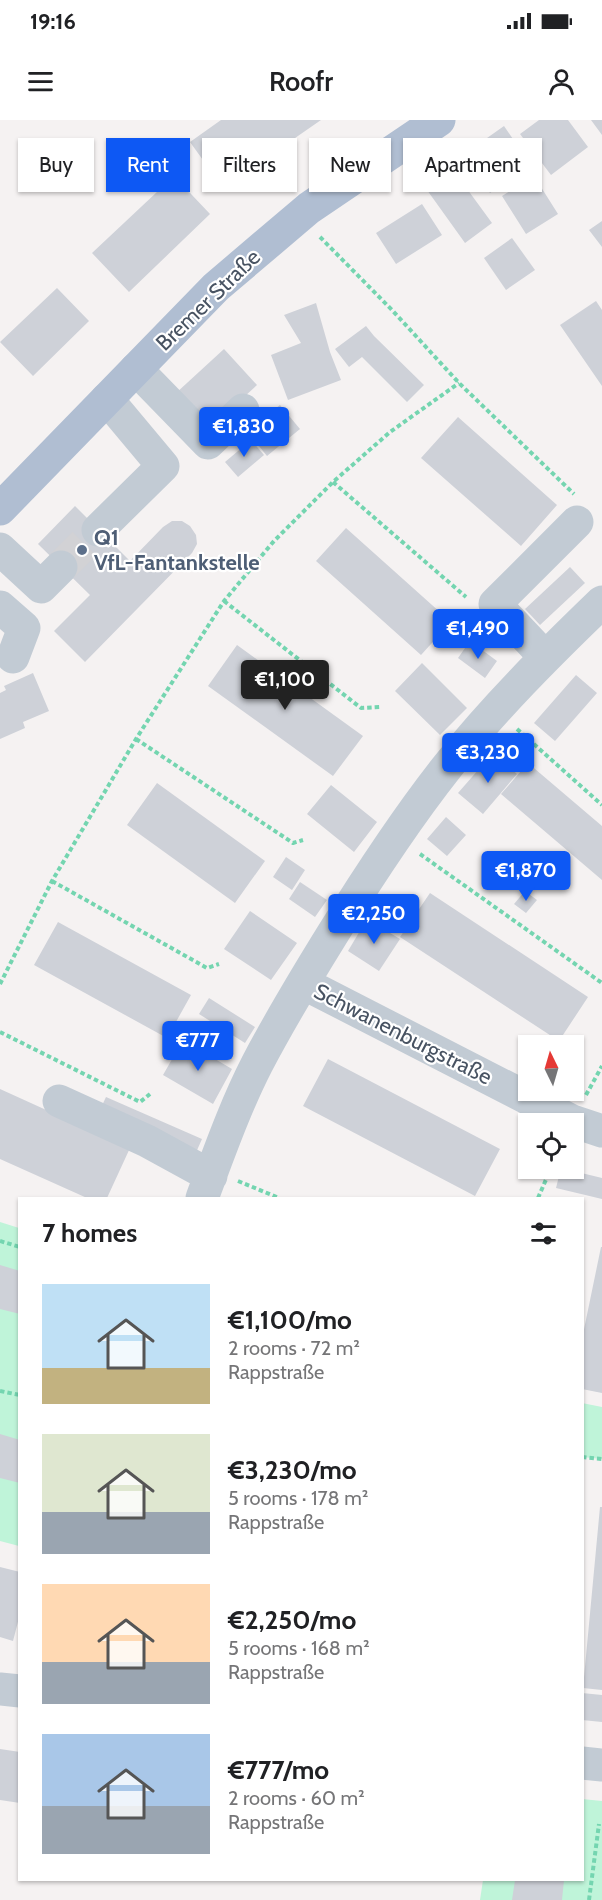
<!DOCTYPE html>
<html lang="en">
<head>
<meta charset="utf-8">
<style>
	body { margin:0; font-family:Cabin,sans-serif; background:#f2f2f2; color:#202124; height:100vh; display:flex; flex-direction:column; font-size:22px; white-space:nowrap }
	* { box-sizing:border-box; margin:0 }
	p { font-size:20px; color:#757577 }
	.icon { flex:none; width:33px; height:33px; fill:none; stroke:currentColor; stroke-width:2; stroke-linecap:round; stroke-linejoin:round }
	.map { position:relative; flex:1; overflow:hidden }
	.drawer { position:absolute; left:18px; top:1077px; width:566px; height:684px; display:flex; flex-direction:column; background:#fff; border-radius:0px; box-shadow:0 2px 4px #0004 }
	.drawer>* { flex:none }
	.hud { position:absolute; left:18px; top:18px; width:567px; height:54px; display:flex; gap:12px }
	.needle { width:39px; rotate:355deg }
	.fabs { position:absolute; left:518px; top:915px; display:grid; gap:12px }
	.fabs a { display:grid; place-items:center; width:66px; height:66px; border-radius:0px; background:#fff; box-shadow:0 2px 4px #0004; font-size:30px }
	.price { position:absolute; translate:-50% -51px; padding:0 14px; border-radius:6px; background:#0d58f4; color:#fff; font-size:20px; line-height:39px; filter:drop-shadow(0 2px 3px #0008) }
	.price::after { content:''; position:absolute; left:50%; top:36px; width:18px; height:14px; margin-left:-9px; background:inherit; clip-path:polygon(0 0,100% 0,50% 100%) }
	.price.selected { background:#222; color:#fff }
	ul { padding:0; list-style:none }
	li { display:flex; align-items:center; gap:18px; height:150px; padding:0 24px }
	li span { display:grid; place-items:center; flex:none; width:168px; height:120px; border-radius:0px; color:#555 }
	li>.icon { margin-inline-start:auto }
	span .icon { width:72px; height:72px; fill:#fffc; stroke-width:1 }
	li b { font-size:26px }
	h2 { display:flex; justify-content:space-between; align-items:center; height:72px; padding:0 24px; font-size:26px }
	.pill { padding:0 21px; border-radius:0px; background:#fff; box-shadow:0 2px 4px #0004; font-size:21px; line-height:54px }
	.pill.selected { background:#0d58f4; color:#fff }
	.status { display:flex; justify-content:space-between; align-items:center; height:42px; padding:0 30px; background:#fff; direction:ltr }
	.status svg { height:16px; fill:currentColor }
	header { display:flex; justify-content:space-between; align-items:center; height:78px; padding:0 24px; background:#fff; font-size:27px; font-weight:600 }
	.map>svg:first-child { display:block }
</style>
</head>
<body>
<div class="status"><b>19:16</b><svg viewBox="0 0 49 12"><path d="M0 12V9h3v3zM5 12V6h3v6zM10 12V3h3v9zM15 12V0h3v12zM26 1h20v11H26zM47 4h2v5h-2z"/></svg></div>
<header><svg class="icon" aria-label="menu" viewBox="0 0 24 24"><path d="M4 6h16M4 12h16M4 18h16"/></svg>Roofr<svg class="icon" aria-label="person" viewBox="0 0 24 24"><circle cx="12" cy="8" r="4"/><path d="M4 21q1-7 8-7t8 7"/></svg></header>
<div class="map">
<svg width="602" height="1780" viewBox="0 0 602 1780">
	<rect width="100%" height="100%" fill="#f5f2f2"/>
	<!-- green -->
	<path fill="#bff4d9" d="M0 1102 19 1108V1426L0 1421Z
		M582 1283 602 1287V1339L582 1337Z
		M582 1679 602 1681V1780H480L483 1760H582Z"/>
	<!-- building -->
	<path fill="#ced1d8" d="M221 0H321L223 68 190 22Z
		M539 0H568L588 27 551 55 520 14Z
		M591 0H602V15Z
		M504 6 530 44 490 73 463 35Z
		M454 51 492 103 465 123 427 70Z
		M174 56 210 94 129 172 92 133Z
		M534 56 558 94 526 114 502 76Z
		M422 84 442 115 396 144 376 113Z
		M602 101V127L589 110Z
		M512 118 535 150 506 170 484 138Z
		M57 168 89 201 33 256 0 222Z
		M596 181 602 190V266L560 205Z
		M316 183 330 232 341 260 288 280 271 235 301 223 284 195Z
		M366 206 374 216 424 265 407 282 362 237 349 247 335 229Z
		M224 229 257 265 208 310 175 274Z
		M280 285 300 309 267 336 247 311Z
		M458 297 557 385 521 426 421 338Z
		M251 320 264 335 238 357 225 342Z
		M75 386 130 441 163 407 172 401H182L190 406 196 415 197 424 192 433 85 542 54 511 90 475 38 424Z
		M346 408 451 502 421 535 316 441Z
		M570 447 585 463 540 505 525 489Z
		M470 521 497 541 485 558 458 538Z
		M237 525 363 616 333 656 208 566Z
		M422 543 467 588 440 615 395 571Z
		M33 553 49 591 23 602 25 608 0 619V573L6 570 4 566Z
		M576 555 597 573 555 621 534 603Z
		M493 633 517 654 483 694 458 673Z
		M528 643 602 706V760L501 674Z
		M157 663 265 741 235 783 127 705Z
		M331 665 377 702 354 732 307 694Z
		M446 697 466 715 447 736 427 719Z
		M286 737 305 750 292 770 273 757Z
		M300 762 327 780 315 797 289 779Z
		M525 771 537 780 526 793 514 784Z
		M430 773 588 877 559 921 400 817Z
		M250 791 297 823 271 860 224 829Z
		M367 799 400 819 379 851 348 831Z
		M58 802 191 875 167 918 34 845Z
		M209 878 255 907 245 923 199 894Z
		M183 920 232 949 213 984 163 955Z
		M328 939 500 1029 475 1076 303 986Z
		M0 969 130 1028 107 1078H87L0 1039Z
		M106 977 202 1019 194 1037 98 994Z
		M561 1048 602 1058V1079L556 1068Z
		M601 1127H602V1273L582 1269V1219Z
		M0 1145 20 1151V1194L0 1189Z
		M0 1314 20 1320V1363L0 1358Z
		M600 1387H602V1570L583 1568Z
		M0 1447 20 1452V1494L13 1521 0 1517Z
		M582 1573 602 1575V1602L582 1600Z
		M0 1629 20 1632V1683L0 1680Z
		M515 1760H564L562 1780H512Z"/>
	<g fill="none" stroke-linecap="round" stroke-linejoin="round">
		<!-- minor-tunnel -->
		<path stroke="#d2d2d5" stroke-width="33" stroke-dasharray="33 16" stroke-linecap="butt" d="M61 447 98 410"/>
		<!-- path -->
		<path stroke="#74d5b0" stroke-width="4" stroke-dasharray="4.5 3" stroke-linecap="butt" d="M320 117 392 190 459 263 574 374
			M333 362 466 477
			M224 481 361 588 380 587
			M517 609 602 685
			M136 619 293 723 303 720
			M420 734 602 863
			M52 761 207 848 219 844
			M0 864 52 761 136 619 224 481 274 421 333 362 390 312 459 263
			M0 912 140 982 150 974
			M586 975 602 946
			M238 1061 279 1078
			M538 1078 551 1048
			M0 1121 20 1127
			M0 1271 20 1275
			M582 1337 602 1339
			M589 1780 599 1704"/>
		<!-- minor -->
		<path stroke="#c2cbd4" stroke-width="33" d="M136 249 208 323 243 290
			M98 410 163 346 107 279
			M0 429 41 467 61 447
			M0 487 24 508 13 537
			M545 537 495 484 577 402
			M303 863 572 1001 602 1011
			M59 981 147 1021 211 1056
			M202 1078C219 1033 235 987 257 944 280 900 306 857 332 815 368 757 405 700 447 647 494 588 548 534 602 482
			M0 1569 20 1571
			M582 1643 602 1645"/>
		<!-- major -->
		<path stroke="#b0bed2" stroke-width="33" d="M0 389 216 167 309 88 439 0"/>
	</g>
	<!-- markers -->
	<circle fill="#5c6f8a" stroke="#fff" stroke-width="2" cx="82" cy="430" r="6"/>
	<g text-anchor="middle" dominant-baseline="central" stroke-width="4.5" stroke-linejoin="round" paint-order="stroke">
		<!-- street labels -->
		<g font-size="22" fill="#485362" stroke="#fff">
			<text transform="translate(208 180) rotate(-44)">Bremer Straße</text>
			<text transform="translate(403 914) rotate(27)">Schwanenburgstraße</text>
		</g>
		<!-- service labels -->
		<g font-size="22" font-weight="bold" fill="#4e5e75" stroke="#fff" text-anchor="start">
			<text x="94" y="417">Q1<tspan x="94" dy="25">VfL-Fantankstelle</tspan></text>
		</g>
	</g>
</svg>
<div class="fabs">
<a><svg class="needle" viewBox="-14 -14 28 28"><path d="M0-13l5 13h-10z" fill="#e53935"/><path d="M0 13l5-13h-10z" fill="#757577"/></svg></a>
<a><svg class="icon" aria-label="locate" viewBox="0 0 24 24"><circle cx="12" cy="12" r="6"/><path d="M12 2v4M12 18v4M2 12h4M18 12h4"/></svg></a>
</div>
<b class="price" style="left:244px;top:338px">€1,830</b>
<b class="price" style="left:478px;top:540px">€1,490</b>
<b class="price selected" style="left:285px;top:591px">€1,100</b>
<b class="price" style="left:488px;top:664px">€3,230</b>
<b class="price" style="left:526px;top:782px">€1,870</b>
<b class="price" style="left:374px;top:825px">€2,250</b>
<b class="price" style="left:198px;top:952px">€777</b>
<div class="hud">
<a class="pill">Buy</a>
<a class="pill selected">Rent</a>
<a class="pill">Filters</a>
<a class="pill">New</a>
<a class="pill">Apartment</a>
</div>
<section class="drawer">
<h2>7 homes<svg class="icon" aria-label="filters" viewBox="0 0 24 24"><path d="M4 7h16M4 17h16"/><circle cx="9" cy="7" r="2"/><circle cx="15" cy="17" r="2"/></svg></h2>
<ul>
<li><span style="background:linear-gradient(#bfe0f5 70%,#c2b280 0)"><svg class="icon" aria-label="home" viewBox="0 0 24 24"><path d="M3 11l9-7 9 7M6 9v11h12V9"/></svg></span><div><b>€1,100/mo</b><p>2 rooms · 72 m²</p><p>Rappstraße</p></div></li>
<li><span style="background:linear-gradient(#dfe7d0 65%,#9aa5b1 0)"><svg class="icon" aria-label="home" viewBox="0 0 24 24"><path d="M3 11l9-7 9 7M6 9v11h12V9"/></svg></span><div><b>€3,230/mo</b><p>5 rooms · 178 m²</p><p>Rappstraße</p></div></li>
<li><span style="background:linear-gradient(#ffd9b3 65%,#9aa5b1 0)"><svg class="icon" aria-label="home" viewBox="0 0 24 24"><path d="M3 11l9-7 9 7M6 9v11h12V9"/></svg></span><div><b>€2,250/mo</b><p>5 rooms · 168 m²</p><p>Rappstraße</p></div></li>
<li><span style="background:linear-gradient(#a9c7e8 60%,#9aa5b1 0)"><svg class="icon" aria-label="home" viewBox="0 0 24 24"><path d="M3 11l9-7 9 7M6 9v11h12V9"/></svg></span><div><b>€777/mo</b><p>2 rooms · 60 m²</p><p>Rappstraße</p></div></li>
</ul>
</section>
</div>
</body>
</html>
